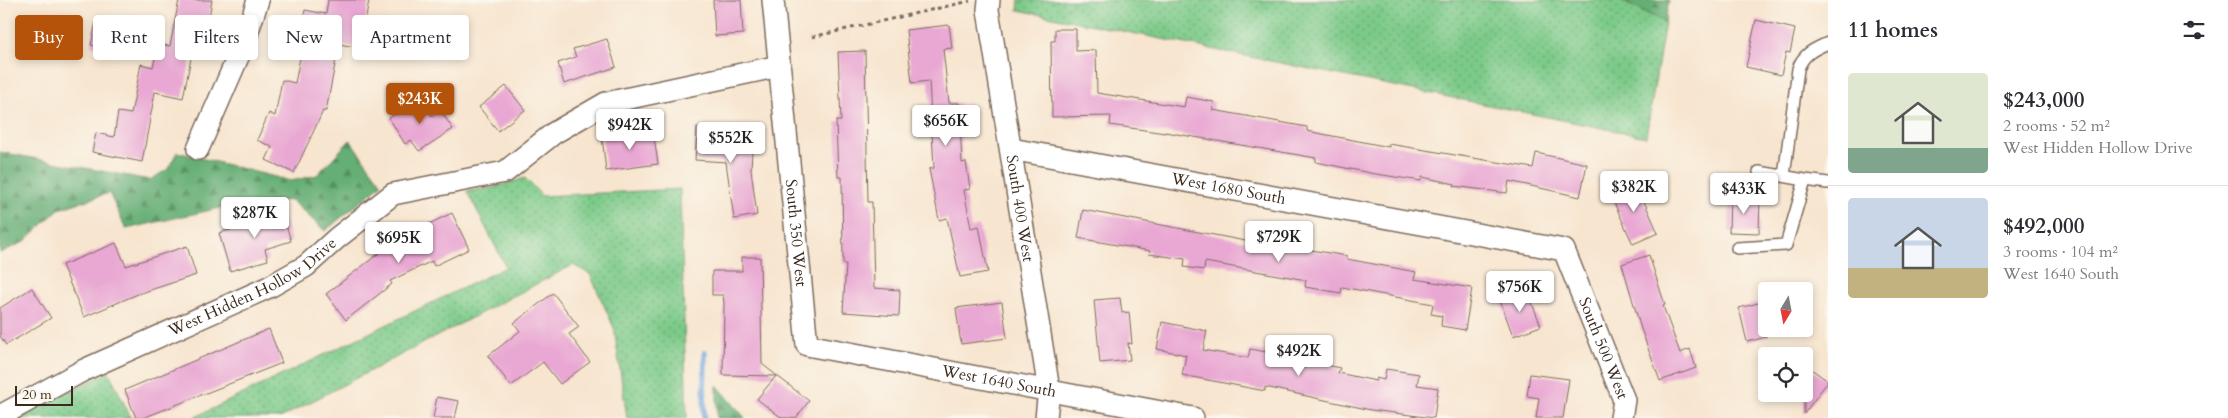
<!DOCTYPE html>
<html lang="en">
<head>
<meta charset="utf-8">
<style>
	body { margin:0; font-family:Cardo,serif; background:#f2f2f3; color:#2b2b33; height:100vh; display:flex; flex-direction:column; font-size:19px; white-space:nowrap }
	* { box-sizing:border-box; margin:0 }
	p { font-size:16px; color:#7c7c81 }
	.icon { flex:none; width:28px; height:28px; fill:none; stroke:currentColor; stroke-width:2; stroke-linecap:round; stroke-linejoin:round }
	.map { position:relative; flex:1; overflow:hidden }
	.drawer { display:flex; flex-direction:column; background:#fff; width:400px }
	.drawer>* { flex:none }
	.guide { position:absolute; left:15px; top:15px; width:475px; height:45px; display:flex; gap:10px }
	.needle { width:32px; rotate:190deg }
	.fabs { position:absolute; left:1758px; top:282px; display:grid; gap:10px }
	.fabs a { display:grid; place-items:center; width:55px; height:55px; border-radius:5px; background:#fff; box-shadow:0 2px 8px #0003; font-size:25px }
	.scale { position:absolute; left:15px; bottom:12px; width:58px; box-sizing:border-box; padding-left:5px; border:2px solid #3b2a1e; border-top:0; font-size:14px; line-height:18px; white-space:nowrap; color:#3b2a1e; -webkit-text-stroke:4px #fbf7ec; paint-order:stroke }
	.price { position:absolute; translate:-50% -42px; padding:0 11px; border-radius:5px; background:#fff; color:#222; font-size:16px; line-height:32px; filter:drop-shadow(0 1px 2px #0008) }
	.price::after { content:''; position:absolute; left:50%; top:30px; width:15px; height:11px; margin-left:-8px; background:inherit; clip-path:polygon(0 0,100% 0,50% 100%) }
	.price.selected { background:#b45309; color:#fff }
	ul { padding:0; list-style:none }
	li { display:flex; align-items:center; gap:15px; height:125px; padding:0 20px }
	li+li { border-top:1px solid #e1e1e2 }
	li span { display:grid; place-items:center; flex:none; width:140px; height:100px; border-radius:5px; color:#555 }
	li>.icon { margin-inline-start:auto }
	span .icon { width:60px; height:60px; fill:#fffc; stroke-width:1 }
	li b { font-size:21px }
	h2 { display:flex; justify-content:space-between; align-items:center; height:60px; padding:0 20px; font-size:21px }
	.tag { padding:0 18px; border-radius:5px; background:#fff; box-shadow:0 2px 8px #0003; font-size:18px; line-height:45px }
	.tag.selected { background:#b45309; color:#fff }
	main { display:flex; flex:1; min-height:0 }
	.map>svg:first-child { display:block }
</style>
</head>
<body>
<main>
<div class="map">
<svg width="1828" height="418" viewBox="0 0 1828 418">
	<defs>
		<pattern id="grass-dots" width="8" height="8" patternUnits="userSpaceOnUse" patternTransform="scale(1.25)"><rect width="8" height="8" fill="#7cca89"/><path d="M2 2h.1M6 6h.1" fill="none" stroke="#67a46f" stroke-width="1.8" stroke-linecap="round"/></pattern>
		<pattern id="forest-firs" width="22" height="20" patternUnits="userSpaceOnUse" patternTransform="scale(1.25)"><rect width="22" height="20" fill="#65ae75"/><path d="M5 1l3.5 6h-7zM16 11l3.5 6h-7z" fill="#548e5f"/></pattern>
	</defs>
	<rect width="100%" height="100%" fill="#fbf7ec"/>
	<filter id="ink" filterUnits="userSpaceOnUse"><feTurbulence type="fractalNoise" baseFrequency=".02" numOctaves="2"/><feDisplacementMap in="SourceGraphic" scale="10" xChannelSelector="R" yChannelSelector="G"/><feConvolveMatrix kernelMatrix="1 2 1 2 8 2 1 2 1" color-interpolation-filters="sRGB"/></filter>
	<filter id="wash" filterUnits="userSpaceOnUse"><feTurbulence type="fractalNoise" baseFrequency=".0096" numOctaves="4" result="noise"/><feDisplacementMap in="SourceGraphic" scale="20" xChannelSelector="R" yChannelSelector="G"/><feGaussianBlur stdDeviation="1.12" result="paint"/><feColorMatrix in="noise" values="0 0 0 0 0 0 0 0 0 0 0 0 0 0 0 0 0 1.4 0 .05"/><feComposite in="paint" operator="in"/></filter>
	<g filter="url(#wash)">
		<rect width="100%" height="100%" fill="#f7e5cf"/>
		<!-- grass -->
		<path fill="url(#grass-dots)" stroke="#5c7a54" d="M1019 0H1619L1665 22 1646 137 1018 10Z
			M525 178 542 196 680 189 687 418H627L614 328 590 274 573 265 280 418H193L506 267 467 191 492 188Z
			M109 372 131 418H13Z"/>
		<!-- forest -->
		<path fill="url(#forest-firs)" stroke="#506c4a" d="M1620 0H1669L1665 22Z
			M350 140 382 184 325 231 291 200 220 208 126 229 109 193 59 209 24 242 0 253V152L150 180 168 169 177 152 291 181 317 175Z
			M717 385 745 418H717Z"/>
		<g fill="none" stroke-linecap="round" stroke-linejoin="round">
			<!-- stream -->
			<path stroke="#6ea4dc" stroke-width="5.5" d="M704 418 705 352"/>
		</g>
		<g id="blocks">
			<!-- building -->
			<path fill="#e9a7d3" d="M179 0H212L206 35 196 33 183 98 155 92 142 162 92 152 96 133 114 137 118 112 131 114 141 64 153 67 158 44 170 46Z
				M328 0H369L361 48 339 44 326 111H323L294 173 266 160 272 147 257 140 269 113 275 116 282 80 295 83 304 38 300 37 305 10 326 14Z
				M713 0H741L743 34 715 36Z
				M1756 20 1795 29 1790 53 1786 52 1781 75 1746 67Z
				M96 22 124 28 119 51 91 45Z
				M949 25 952 48 943 49 949 103H959L962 163 966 162 970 189 964 190 971 228 979 226 988 272 960 277 947 218 939 220 929 169 934 168 929 81 912 83 906 30Z
				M1055 29H1076V51L1096 50 1097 93 1184 107 1186 97 1214 102 1213 110 1307 127V131L1389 147V144L1533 168 1536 153 1587 164 1580 197 1509 181 1507 193 1454 186 1455 184 1422 177 1421 181 1370 173 1316 162V158L1165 132V133L1110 125 1111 116 1052 117 1051 41H1055Z
				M607 39 616 67 564 84 558 63 576 57 573 49Z
				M865 51 868 202H872L874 288 900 290 899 316 843 312 846 264H843L842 177H838L836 121H841L838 52Z
				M506 86 525 110 498 131 479 107Z
				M420 98 432 116 440 110 453 129 419 151 411 140 405 144 389 118Z
				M697 128 753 131 751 170 757 215 734 219 726 162 695 160Z
				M653 130 658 164 606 171 602 137Z
				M1636 183 1658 233 1633 244 1610 194Z
				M1730 197 1760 198 1759 233 1729 232Z
				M280 206 291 241 265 249 268 260 230 271 219 233 248 225 246 216Z
				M1083 210 1293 250V247L1347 256V259L1416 272 1414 279 1472 288 1465 330 1441 326 1442 316 1431 314 1433 304 1342 287 1341 293 1305 287 1306 280 1205 262 1204 270 1184 267 1185 259 1149 254 1150 251 1078 238Z
				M452 213 469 249 434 266 432 261 390 281 392 284 346 320 326 294 382 251 418 234 416 230Z
				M116 243 126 266 187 246 196 275 138 294 84 317 62 265Z
				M1649 255 1665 305 1663 306 1680 353 1690 349 1696 368 1660 381 1641 329 1622 264Z
				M742 257H760L762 364 809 401 796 418H782L757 399 776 376 723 375 724 303 723 295H712V271H742Z
				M32 288 51 318 6 345 0 336V308Z
				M1527 290 1541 326 1513 336 1500 300Z
				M553 293 579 327 569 334 590 362 560 384 543 362 511 386 488 356 520 331 514 323Z
				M1120 298 1122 313 1129 312 1132 344 1128 343 1130 360 1100 363 1094 300Z
				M1766 301V337L1747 342 1739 308Z
				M1002 302 1007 338 961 344 956 308Z
				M1162 322 1207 331 1203 350 1248 358 1250 349 1272 353 1270 362 1305 368 1307 361 1340 368 1338 373 1376 381V378L1384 380 1386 369 1419 374 1417 385 1438 388 1434 418 1371 410 1265 387V391L1182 375 1186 355 1157 349Z
				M269 329 282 363 143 418H136L125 390Z
				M1804 364 1828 381 1804 414Z
				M1530 374 1569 379 1563 418H1536L1539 398 1527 396Z
				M437 397 459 401 455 418H433Z"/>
		</g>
	</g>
	<g filter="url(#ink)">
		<use href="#blocks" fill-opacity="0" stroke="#7d6b5c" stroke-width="1"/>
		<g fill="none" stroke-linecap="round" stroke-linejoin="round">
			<!-- lane casing -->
			<g stroke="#7d6b5c" stroke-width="14">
				<path id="lane" d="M1759 172 1805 180
					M1784 176 1798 69C1803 54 1814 49 1828 43
					M1737 248 1786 245 1805 180 1828 183"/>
			</g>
			<!-- street casing -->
			<g stroke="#7d6b5c" stroke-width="24">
				<g id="street">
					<path id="s1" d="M773 0 807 345 1193 418"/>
					<path id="s2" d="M989 0 988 10 1049 390 1046 418"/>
					<path d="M198 149 244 43 258 0"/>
					<path id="s3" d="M1011 149 1564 250 1624 400 1621 418"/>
					<path id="s4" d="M0 416 84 370 269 287 306 266 337 238 393 194 505 172 554 133 606 103 779 66"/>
				</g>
			</g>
			<!-- path -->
			<path stroke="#7d6b5c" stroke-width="3" stroke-dasharray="4 4" stroke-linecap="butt" d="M812 37 970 1"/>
			<!-- lane -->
			<use href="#lane" stroke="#fff" stroke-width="11"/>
			<!-- street -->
			<use href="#street" stroke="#fff" stroke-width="21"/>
		</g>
	</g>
	<g text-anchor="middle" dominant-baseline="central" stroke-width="4" stroke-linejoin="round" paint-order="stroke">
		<!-- street labels -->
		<g font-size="16" fill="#3b2a1e" stroke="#fbf7ec">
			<text stroke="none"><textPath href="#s3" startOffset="221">West 1680 South</textPath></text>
			<text stroke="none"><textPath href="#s2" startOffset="211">South 400 West</textPath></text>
			<text stroke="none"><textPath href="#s1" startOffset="234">South 350 West</textPath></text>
			<text stroke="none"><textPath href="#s4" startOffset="284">West Hidden Hollow Drive</textPath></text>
			<text stroke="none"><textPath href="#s3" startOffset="668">South 500 West</textPath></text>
			<text stroke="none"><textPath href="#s1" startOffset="542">West 1640 South</textPath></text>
		</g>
	</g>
</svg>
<div class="fabs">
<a><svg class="needle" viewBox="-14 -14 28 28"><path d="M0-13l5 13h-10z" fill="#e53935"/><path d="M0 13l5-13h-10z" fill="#7c7c81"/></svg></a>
<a><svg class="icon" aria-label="locate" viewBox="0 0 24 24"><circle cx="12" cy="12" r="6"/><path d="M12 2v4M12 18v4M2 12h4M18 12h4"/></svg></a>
</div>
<div class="scale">20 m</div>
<b class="price selected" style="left:420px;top:125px">$243K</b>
<b class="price" style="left:946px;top:147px">$656K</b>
<b class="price" style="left:630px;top:151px">$942K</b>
<b class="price" style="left:731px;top:164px">$552K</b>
<b class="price" style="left:1634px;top:213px">$382K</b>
<b class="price" style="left:1744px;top:215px">$433K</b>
<b class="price" style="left:255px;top:239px">$287K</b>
<b class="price" style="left:1279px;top:263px">$729K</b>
<b class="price" style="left:399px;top:264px">$695K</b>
<b class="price" style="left:1520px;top:313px">$756K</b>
<b class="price" style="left:1299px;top:377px">$492K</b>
<div class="guide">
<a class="tag selected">Buy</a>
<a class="tag">Rent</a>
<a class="tag">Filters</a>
<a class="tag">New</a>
<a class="tag">Apartment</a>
</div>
</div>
<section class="drawer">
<h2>11 homes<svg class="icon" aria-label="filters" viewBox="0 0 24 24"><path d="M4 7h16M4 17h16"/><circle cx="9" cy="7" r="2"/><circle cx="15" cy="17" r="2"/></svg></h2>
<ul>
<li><span style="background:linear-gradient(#dfe7d0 75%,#7fa58c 0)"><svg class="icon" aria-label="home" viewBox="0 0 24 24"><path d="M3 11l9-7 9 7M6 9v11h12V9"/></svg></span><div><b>$243,000</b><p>2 rooms · 52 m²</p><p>West Hidden Hollow Drive</p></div></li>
<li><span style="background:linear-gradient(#c9d6e8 70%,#c2b280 0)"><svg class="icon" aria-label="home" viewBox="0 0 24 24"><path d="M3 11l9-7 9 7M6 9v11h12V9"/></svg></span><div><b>$492,000</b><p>3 rooms · 104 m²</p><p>West 1640 South</p></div></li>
</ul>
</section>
</main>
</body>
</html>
